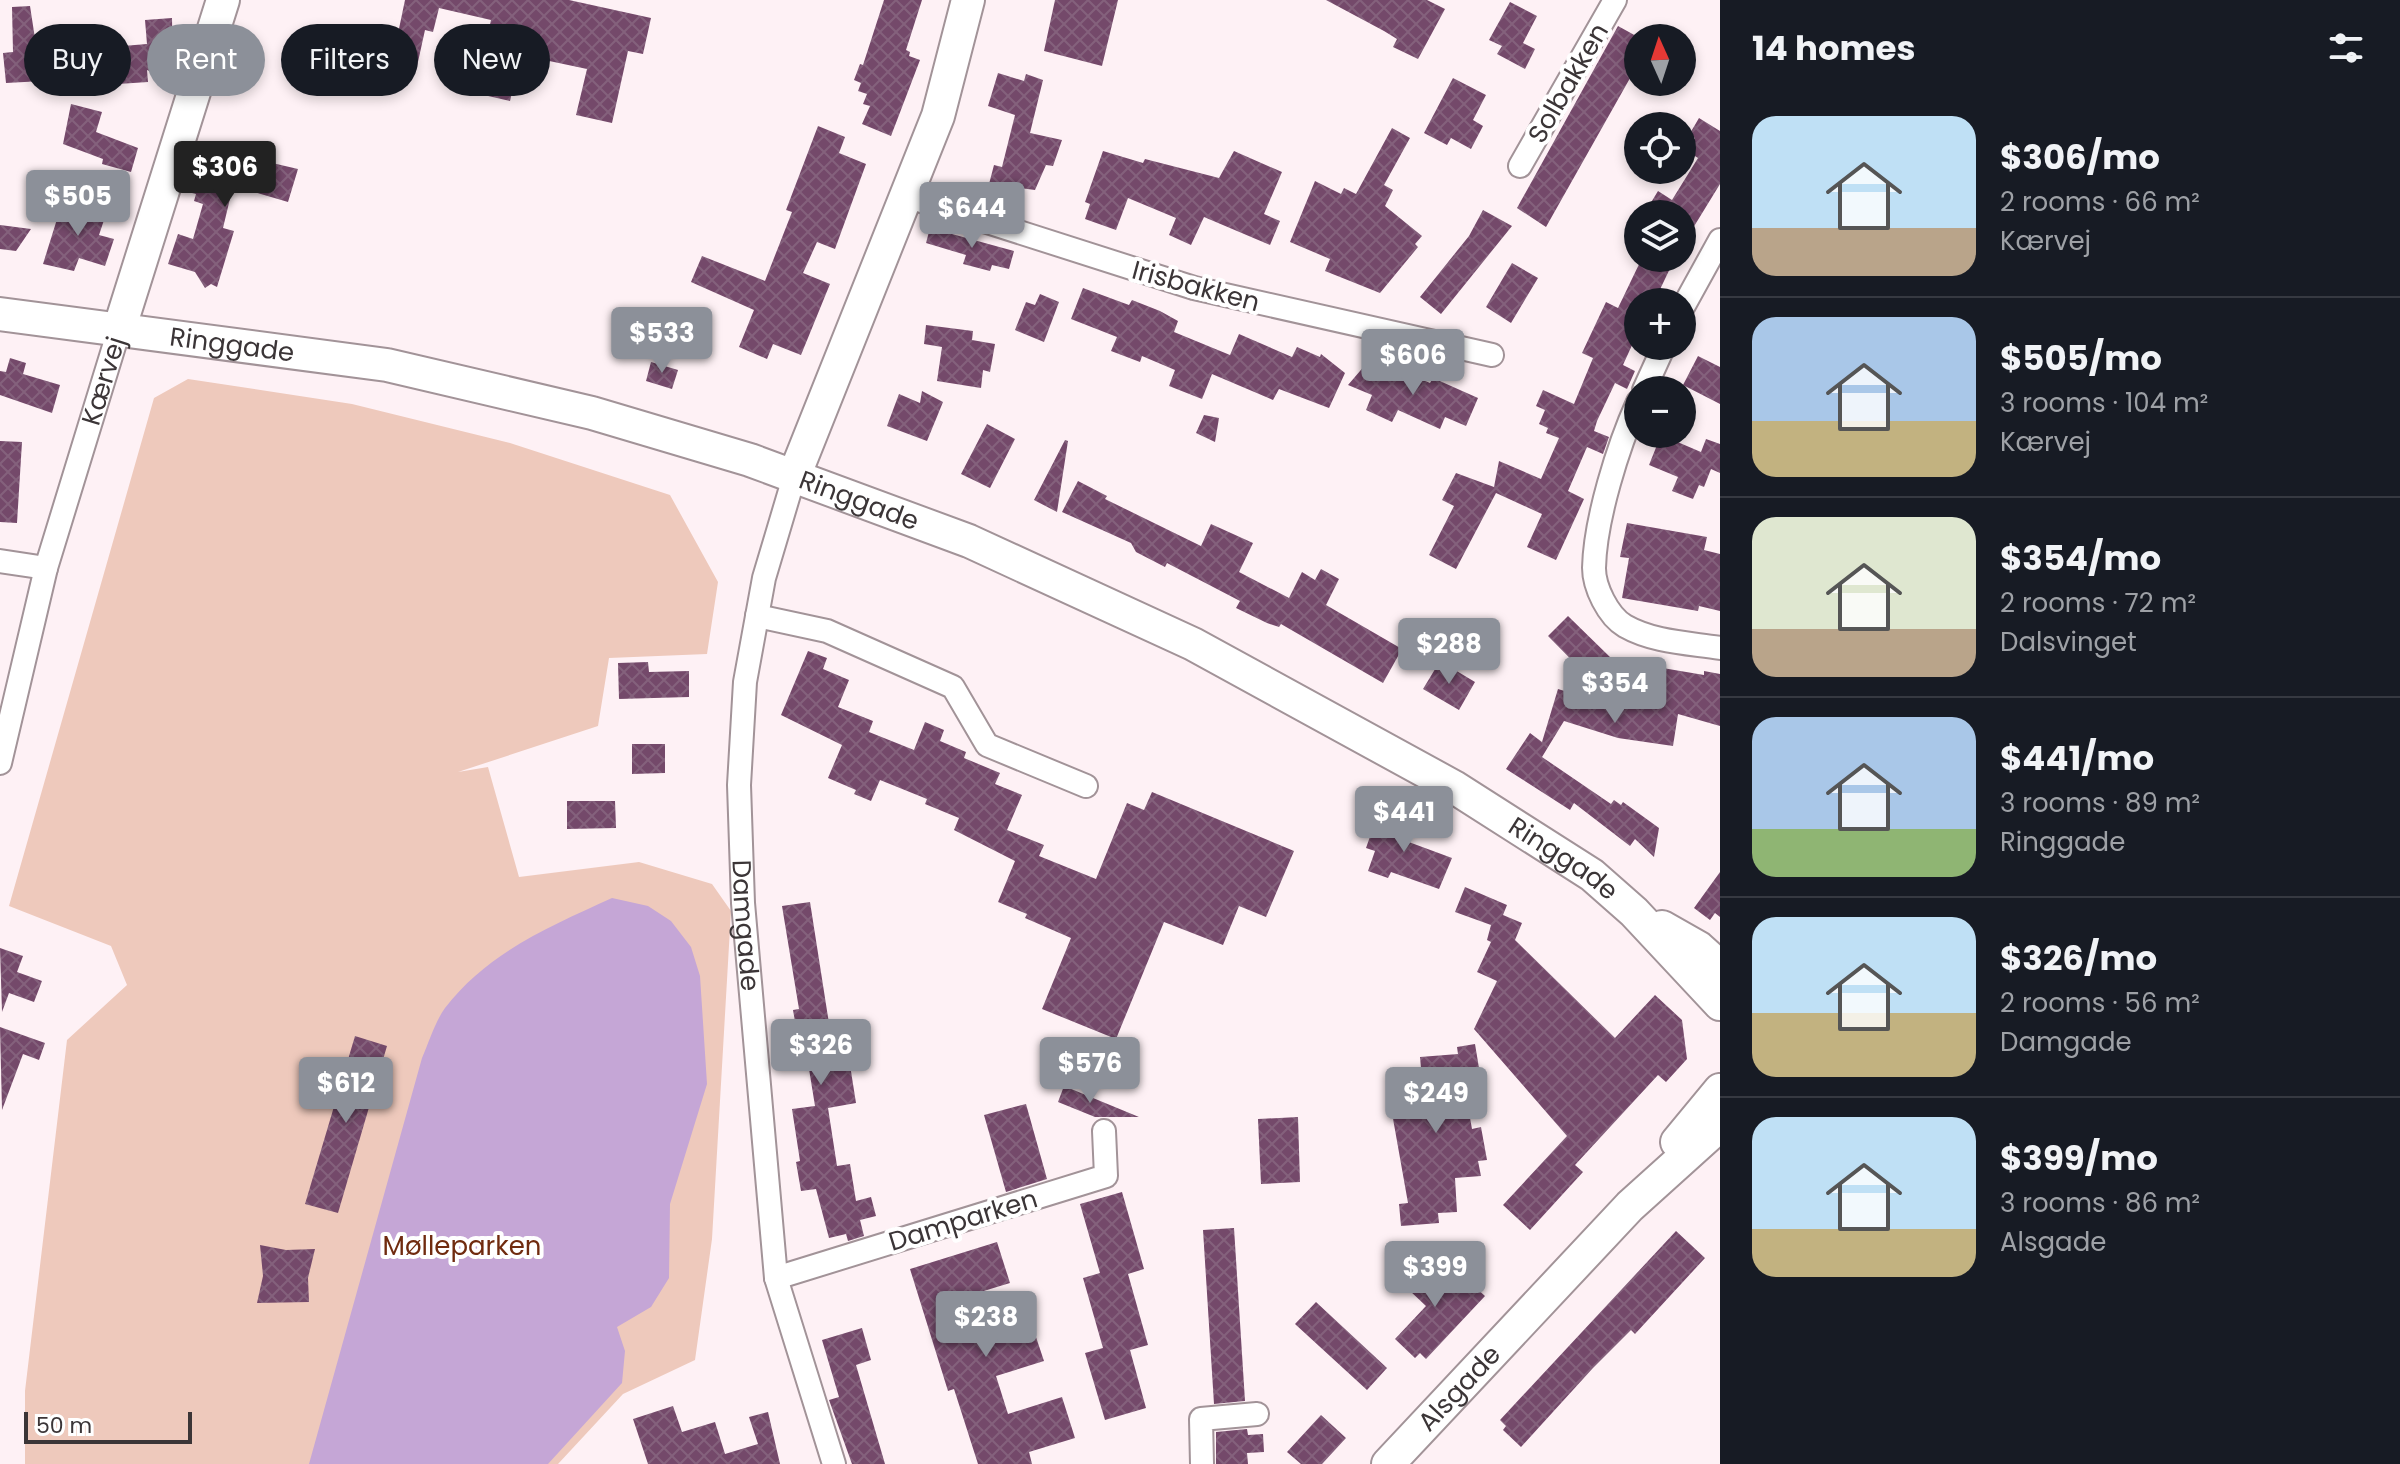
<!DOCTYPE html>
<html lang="en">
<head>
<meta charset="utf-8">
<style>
	body { margin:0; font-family:Poppins,sans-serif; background:#242831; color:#f1f3f6; height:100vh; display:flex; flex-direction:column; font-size:30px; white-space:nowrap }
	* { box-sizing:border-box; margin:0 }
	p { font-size:26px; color:#9ea1a6 }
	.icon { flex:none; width:44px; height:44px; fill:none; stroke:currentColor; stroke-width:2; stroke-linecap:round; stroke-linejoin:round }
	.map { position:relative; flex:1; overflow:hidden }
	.details { display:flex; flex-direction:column; background:#171b24; width:680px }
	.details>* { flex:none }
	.hud { position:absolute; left:24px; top:24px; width:760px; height:72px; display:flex; gap:16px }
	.needle { width:52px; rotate:357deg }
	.fabs { position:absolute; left:1624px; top:24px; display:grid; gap:16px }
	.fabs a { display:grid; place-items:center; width:72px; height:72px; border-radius:50%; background:#171b24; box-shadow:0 4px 12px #0003; font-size:40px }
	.scale { position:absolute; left:24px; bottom:20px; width:168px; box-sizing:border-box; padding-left:8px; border:4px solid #3b3537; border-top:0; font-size:22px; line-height:28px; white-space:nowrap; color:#3b3537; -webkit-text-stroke:6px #fff; paint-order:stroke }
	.price { position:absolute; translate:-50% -68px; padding:0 18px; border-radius:8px; background:#8c9099; color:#fff; font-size:26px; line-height:52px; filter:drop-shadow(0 2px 4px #0008) }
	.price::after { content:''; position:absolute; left:50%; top:48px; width:24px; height:18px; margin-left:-12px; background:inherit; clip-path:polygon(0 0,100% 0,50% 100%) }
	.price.on { background:#222; color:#fff }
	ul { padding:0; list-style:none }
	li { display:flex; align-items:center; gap:24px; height:200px; padding:0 32px }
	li+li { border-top:2px solid #363941 }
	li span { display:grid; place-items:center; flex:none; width:224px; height:160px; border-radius:24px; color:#555 }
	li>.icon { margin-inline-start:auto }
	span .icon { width:96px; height:96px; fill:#fffc; stroke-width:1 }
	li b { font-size:34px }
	h2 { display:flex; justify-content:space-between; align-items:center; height:96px; padding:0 32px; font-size:34px }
	.pill { padding:0 28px; border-radius:36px; background:#171b24; box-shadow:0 4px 12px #0003; font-size:28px; line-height:72px }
	.pill.on { background:#8c9099; color:#fff }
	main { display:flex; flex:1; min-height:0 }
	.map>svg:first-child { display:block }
</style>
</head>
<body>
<main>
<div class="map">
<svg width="1720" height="1464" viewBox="0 0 1720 1464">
	<defs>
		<pattern id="building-cross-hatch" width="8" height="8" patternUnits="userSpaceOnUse" patternTransform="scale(2)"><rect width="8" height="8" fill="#74496a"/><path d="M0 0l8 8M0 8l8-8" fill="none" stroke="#84617c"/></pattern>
	</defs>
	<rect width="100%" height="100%" fill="#fef1f5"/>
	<!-- green -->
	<path fill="#eec9bc" d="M188 379 352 404 510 443 670 495 718 582 707 654 609 658 598 726 458 772 488 767 519 877 639 862 712 884 731 911 712 1239 695 1360 623 1394 558 1464H25V1391L67 1040 127 985 111 946 9 906 154 398Z"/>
	<!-- water -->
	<path fill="#c5a6d6" d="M612 898 648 906 671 921 691 947 700 976 707 1084 670 1204 669 1278 651 1307 617 1327 625 1351 622 1383 548 1464H309L422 1058C429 1042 435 1022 445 1008 488 952 551 926 612 898Z"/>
	<!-- building -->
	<path fill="url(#building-cross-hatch)" d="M405 0H569L651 18 643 54 628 51 612 123 576 115 587 69 521 55 510 101 475 93 491 20 439 8 433 32 425 30 416 71 378 63 384 39 396 43Z
		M884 0H922L906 50 910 52 909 56 920 60 891 136 862 124 870 106 863 104 867 94 858 91 861 83 854 80 860 64 863 65Z
		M1055 0H1118L1102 66 1044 51Z
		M1326 0H1427L1445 9 1418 59 1393 47 1397 39 1384 31Z
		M1510 2 1537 16 1523 43 1535 49 1525 69 1497 54 1502 46 1489 40Z
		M30 6 38 58 74 55V50L147 44 145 20 172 18 173 81 147 70 148 82 118 84 117 71 79 74 80 79 6 83 3 53 13 52 12 7Z
		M1618 26 1638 37V64L1546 227 1517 208Z
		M998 73 1024 81 1026 74 1043 80 1030 133 1062 140 1053 166 1046 165 1035 190 989 184 994 165 1002 167 1015 115 988 106Z
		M1453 78 1486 95 1473 120 1483 126 1471 149 1451 138 1447 145 1424 133Z
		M71 104 102 112 96 132 138 148 131 172 102 164 103 159 63 144Z
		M1699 118 1720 131V184L1682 246V214H1644L1658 191 1672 200 1698 158 1687 151 1695 138 1689 135Z
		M818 126 845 137 839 153 866 164 835 249 817 242 803 273 830 284 801 355 773 344 767 359 739 347 754 310 691 282 702 256 765 281 792 212 786 210Z
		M1392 128 1410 138 1384 185 1393 190 1385 206 1422 236 1415 244 1418 247 1380 293 1325 271 1330 259 1290 242 1315 181 1341 194 1344 188 1356 194Z
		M217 150 298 169 288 202 233 186 223 228 234 231 217 287 211 284 205 288 195 272 168 264 178 234 193 239 203 204 194 201 196 194 188 192 197 163 211 167Z
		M1103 151 1143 163 1145 159 1219 178 1234 151 1282 172 1264 214 1280 221 1270 245 1204 217 1191 245 1169 235 1176 218 1128 198 1116 230 1085 219 1090 204 1085 202Z
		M63 200 106 214 99 235 114 239 105 266 79 258 74 271 43 264Z
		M1483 210 1512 226 1441 314 1420 297 1469 236Z
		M0 225 31 229 16 251 0 249Z
		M930 228 1014 251 1009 269 992 265 990 271 963 264 966 255 926 243Z
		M1642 258H1675L1654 302H1638V332L1623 365 1635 371 1627 389 1615 383 1597 421 1594 431 1609 437 1603 454 1587 447 1568 491 1584 499 1556 560 1527 547 1542 514 1496 493 1456 569 1429 555 1454 506 1442 500 1456 473 1494 487 1499 461 1541 479 1559 438 1546 433 1548 428 1539 424 1545 410 1536 406 1543 390 1574 404 1593 358 1582 353 1606 302 1618 308Z
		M1512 263 1538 278 1511 323 1486 307Z
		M1083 288 1129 305 1132 300 1160 311 1178 321 1174 332 1230 355 1239 334 1292 357 1297 347 1320 357 1321 354 1345 373 1329 408 1279 389 1273 400 1212 374 1202 399 1169 386 1175 370 1142 356 1140 362 1111 351 1117 337 1071 319Z
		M1040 294 1059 302 1044 342 1015 330 1026 302 1035 305Z
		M926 325 973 331 972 340 995 344 990 372 983 370 981 388 937 381 942 347 924 344Z
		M1698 356 1720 367V404L1683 385Z
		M10 358 26 363 23 374 60 385 52 413 0 395V371L6 372Z
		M651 362 678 370 672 389 646 381Z
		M1366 364 1383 371 1386 364 1430 383 1433 378 1478 398 1466 426 1445 417 1440 429 1398 410 1392 422 1366 410 1372 395 1348 385Z
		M922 391 943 402 927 441 887 426 899 394 920 403Z
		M1204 415 1219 418 1215 442 1196 433Z
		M987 424 1015 439 990 488 961 474Z
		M1661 435 1701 452 1706 439 1720 444V473L1711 469 1704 487 1699 485 1693 499 1672 491 1678 477 1649 465Z
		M1065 440 1068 441 1057 512 1034 500Z
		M0 441 22 442 17 523 0 522Z
		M1078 481 1107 496 1105 499 1201 546 1211 524 1253 543 1239 572 1289 598 1302 572 1315 580 1321 569 1339 579 1326 605 1402 649 1383 683 1281 624 1279 627 1267 623 1236 608 1240 601 1167 563 1165 567 1136 552 1131 543 1062 512Z
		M1627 523 1707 537 1704 550 1720 554V611L1699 606 1698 611 1622 598 1629 558 1620 557Z
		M1568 616 1612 659 1639 667V664L1704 675V671L1720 674V726L1678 714 1673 746 1618 738 1564 721 1542 757 1611 804 1614 800 1621 805 1623 802 1659 828 1654 857 1635 839 1630 846 1574 803 1570 810 1506 769 1530 733 1542 742 1558 689 1619 708 1548 636Z
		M808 651 827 658 823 669 849 680 838 707 873 721 869 732 914 750 925 722 944 730 940 741 966 752 964 758 1000 773 995 784 1022 795 1007 830 1044 845 1039 856 1096 879 1127 803 1144 810 1152 792 1294 851 1266 917 1239 906 1223 945 1164 922 1116 1039 1042 1009 1071 938 1025 918 1027 914 998 902 1015 861 954 830 959 818 925 804 927 799 880 780 871 801 854 794 856 790 828 778 842 745 781 715Z
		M1440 661 1475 682 1459 710 1423 689Z
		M648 662 649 672 689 671V697L619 699 618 663Z
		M632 744H665V773L632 774Z
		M567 801H615L616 828 567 829Z
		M1380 808 1406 819 1398 838 1452 858 1439 889 1391 872 1388 878 1368 871 1375 851 1366 848Z
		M1720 872V917L1715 913 1710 920 1694 908Z
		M1465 887 1507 905 1503 915 1522 923 1515 940 1615 1038 1655 995 1682 1020 1687 1059 1666 1082 1658 1075 1575 1165 1583 1172 1530 1230 1503 1205 1567 1136 1474 1029 1497 981 1477 972 1491 942 1487 940 1491 925 1455 912Z
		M810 902 833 1049 847 1046 856 1103 828 1108 837 1166 850 1164 856 1201 871 1197 876 1216 860 1220 864 1236 848 1241 846 1234 829 1238 816 1189 801 1191 796 1162 800 1161 792 1109 815 1106 804 1038 798 1039 793 1010 799 1009 782 906Z
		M0 948 23 956 17 972 42 981 34 1002 9 993 2 1012Z
		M0 1027 45 1043 39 1060 23 1054 2 1110Z
		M355 1036 387 1046 338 1213 305 1204Z
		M1475 1044 1480 1074 1463 1078 1472 1129 1481 1127 1487 1160 1478 1161 1481 1176 1455 1178 1457 1212 1438 1213 1439 1223 1401 1226 1399 1204 1408 1203 1387 1085 1422 1079 1420 1057 1458 1054 1457 1047Z
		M1064 1086 1139 1117H1095L1058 1102Z
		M1026 1104 1047 1179 1006 1192 984 1115Z
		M1298 1117 1300 1182 1261 1184 1258 1119Z
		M1122 1192 1144 1269 1128 1274 1148 1345 1130 1350 1146 1408 1105 1420 1085 1353 1103 1348 1083 1278 1100 1273 1080 1204Z
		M1234 1228 1245 1401 1214 1404 1203 1230Z
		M1676 1231 1705 1258 1635 1334 1631 1330 1593 1368 1521 1447 1503 1430 1506 1426 1500 1420Z
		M997 1242 1010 1283 964 1297 977 1336 1030 1319 1044 1361 996 1376 1008 1414 1062 1397 1075 1438 1029 1452 1032 1464H978L954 1389 948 1391 910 1269Z
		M260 1245 286 1250 315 1249 308 1278 309 1302 257 1303 263 1276Z
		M1408 1259 1441 1289 1457 1271 1485 1296 1426 1359 1420 1353 1415 1358 1395 1339 1426 1306 1393 1275Z
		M1316 1302 1387 1368 1367 1390 1295 1324Z
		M862 1328 871 1360 856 1365 885 1464H852L829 1400 839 1397 822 1340Z
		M673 1406 682 1432 715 1422 725 1454 758 1444 749 1417 768 1412 780 1464H648L633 1419Z
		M1321 1415 1346 1438 1322 1464H1301L1287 1452Z
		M1247 1429 1248 1435 1263 1434 1264 1452 1247 1453 1248 1464H1216V1432Z"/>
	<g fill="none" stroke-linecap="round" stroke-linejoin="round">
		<!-- street casing -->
		<g stroke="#a29398" stroke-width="26">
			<g id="street">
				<path d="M1520 166 1615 0"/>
				<path d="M906 196 1194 288 1492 355"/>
				<path d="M1682 309 1720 240"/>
				<path d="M1644 390 1664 346"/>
				<path d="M1638 402C1618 446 1595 520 1594 568 1594 587 1608 616 1625 626 1653 642 1688 643 1720 648"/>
				<path id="s1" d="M795 474 764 578 745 682 739 785 743 903 776 1278 834 1464"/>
				<path d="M0 561 46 568"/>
				<path d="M757 616 827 631 953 687 987 745 1086 786"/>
				<path id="s2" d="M0 763 46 568 119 330"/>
				<path d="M776 1278 1106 1176 1104 1131"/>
				<path d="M1202 1464 1201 1419 1257 1414"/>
			</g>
		</g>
		<!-- secondary casing -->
		<g stroke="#a29398" stroke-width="36">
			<g id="secondary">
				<path id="s3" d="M0 314 387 365 592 413 750 460 969 541 1193 644 1454 787 1592 875 1634 912 1720 1004"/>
				<path d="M119 330 223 0"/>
				<path d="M795 474 938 116 968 0"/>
				<path d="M1662 927 1699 948 1720 967"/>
				<path d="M1677 1142 1720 1090"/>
				<path id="s4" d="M1388 1464 1630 1206 1720 1125"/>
			</g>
		</g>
		<!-- street -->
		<use href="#street" stroke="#fff" stroke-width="22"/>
		<!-- secondary -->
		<use href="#secondary" stroke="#fff" stroke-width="32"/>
	</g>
	<g text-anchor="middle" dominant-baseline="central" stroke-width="8" stroke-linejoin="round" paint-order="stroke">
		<!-- street labels -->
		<g font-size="26" fill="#3b3537" stroke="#fff">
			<text transform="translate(1568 83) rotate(-60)">Solbakken</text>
			<text transform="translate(1196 286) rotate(15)">Irisbakken</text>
			<text stroke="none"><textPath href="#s3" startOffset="234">Ringgade</textPath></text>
			<text stroke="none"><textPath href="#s2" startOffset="396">Kærvej</textPath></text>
			<text stroke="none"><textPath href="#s3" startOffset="882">Ringgade</textPath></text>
			<text stroke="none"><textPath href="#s3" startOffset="1674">Ringgade</textPath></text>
			<text stroke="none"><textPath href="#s1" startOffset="458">Damgade</textPath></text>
			<text transform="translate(963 1220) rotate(-17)">Damparken</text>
			<text stroke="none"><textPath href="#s4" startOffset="104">Alsgade</textPath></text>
		</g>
		<!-- park labels -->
		<g font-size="26" fill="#702b0f" stroke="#fff">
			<text x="462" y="1246">Mølleparken</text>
		</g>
	</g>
</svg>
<div class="fabs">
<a><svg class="needle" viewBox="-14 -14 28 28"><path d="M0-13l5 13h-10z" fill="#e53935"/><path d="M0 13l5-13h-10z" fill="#9ea1a6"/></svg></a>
<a><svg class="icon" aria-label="locate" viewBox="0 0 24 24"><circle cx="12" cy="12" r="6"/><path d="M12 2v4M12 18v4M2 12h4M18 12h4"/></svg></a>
<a><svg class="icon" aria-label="layers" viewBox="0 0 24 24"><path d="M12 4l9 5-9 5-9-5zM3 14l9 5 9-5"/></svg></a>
<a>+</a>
<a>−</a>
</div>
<div class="scale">50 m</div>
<b class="price on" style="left:225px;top:209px">$306</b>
<b class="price" style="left:78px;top:238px">$505</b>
<b class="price" style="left:972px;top:250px">$644</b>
<b class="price" style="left:662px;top:375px">$533</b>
<b class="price" style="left:1413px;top:397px">$606</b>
<b class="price" style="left:1449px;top:686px">$288</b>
<b class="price" style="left:1615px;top:725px">$354</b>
<b class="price" style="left:1404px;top:854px">$441</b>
<b class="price" style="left:821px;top:1087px">$326</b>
<b class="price" style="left:1090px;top:1105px">$576</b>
<b class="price" style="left:346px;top:1125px">$612</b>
<b class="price" style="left:1436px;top:1135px">$249</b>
<b class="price" style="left:1435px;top:1309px">$399</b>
<b class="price" style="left:986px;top:1359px">$238</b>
<div class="hud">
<a class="pill">Buy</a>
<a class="pill on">Rent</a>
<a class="pill">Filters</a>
<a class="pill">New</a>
</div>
</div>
<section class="details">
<h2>14 homes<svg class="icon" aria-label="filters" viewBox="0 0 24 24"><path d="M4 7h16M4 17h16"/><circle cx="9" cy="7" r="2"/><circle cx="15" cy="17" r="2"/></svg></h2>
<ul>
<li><span style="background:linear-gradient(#bfe0f5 70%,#b9a48a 0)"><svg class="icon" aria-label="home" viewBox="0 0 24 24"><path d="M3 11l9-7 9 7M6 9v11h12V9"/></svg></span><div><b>$306/mo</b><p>2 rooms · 66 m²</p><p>Kærvej</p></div></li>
<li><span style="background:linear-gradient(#a9c7e8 65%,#c2b280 0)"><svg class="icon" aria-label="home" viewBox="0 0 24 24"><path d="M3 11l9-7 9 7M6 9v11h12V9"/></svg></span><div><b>$505/mo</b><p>3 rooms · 104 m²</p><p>Kærvej</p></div></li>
<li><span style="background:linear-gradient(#dfe7d0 70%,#b9a48a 0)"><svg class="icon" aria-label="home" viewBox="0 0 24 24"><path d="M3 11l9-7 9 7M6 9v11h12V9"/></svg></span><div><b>$354/mo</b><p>2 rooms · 72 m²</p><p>Dalsvinget</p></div></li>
<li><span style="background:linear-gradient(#a9c7e8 70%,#8fb573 0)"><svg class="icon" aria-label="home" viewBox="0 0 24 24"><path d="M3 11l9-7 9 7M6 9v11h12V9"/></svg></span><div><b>$441/mo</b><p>3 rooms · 89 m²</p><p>Ringgade</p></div></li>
<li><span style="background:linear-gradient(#bfe0f5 60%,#c2b280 0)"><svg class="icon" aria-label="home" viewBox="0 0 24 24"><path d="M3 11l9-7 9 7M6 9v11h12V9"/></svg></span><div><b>$326/mo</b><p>2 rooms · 56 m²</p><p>Damgade</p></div></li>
<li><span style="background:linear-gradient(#bfe0f5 70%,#c2b280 0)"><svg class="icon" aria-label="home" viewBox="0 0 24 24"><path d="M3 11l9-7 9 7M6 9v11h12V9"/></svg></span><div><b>$399/mo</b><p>3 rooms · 86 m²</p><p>Alsgade</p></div></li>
</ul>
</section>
</main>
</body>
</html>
